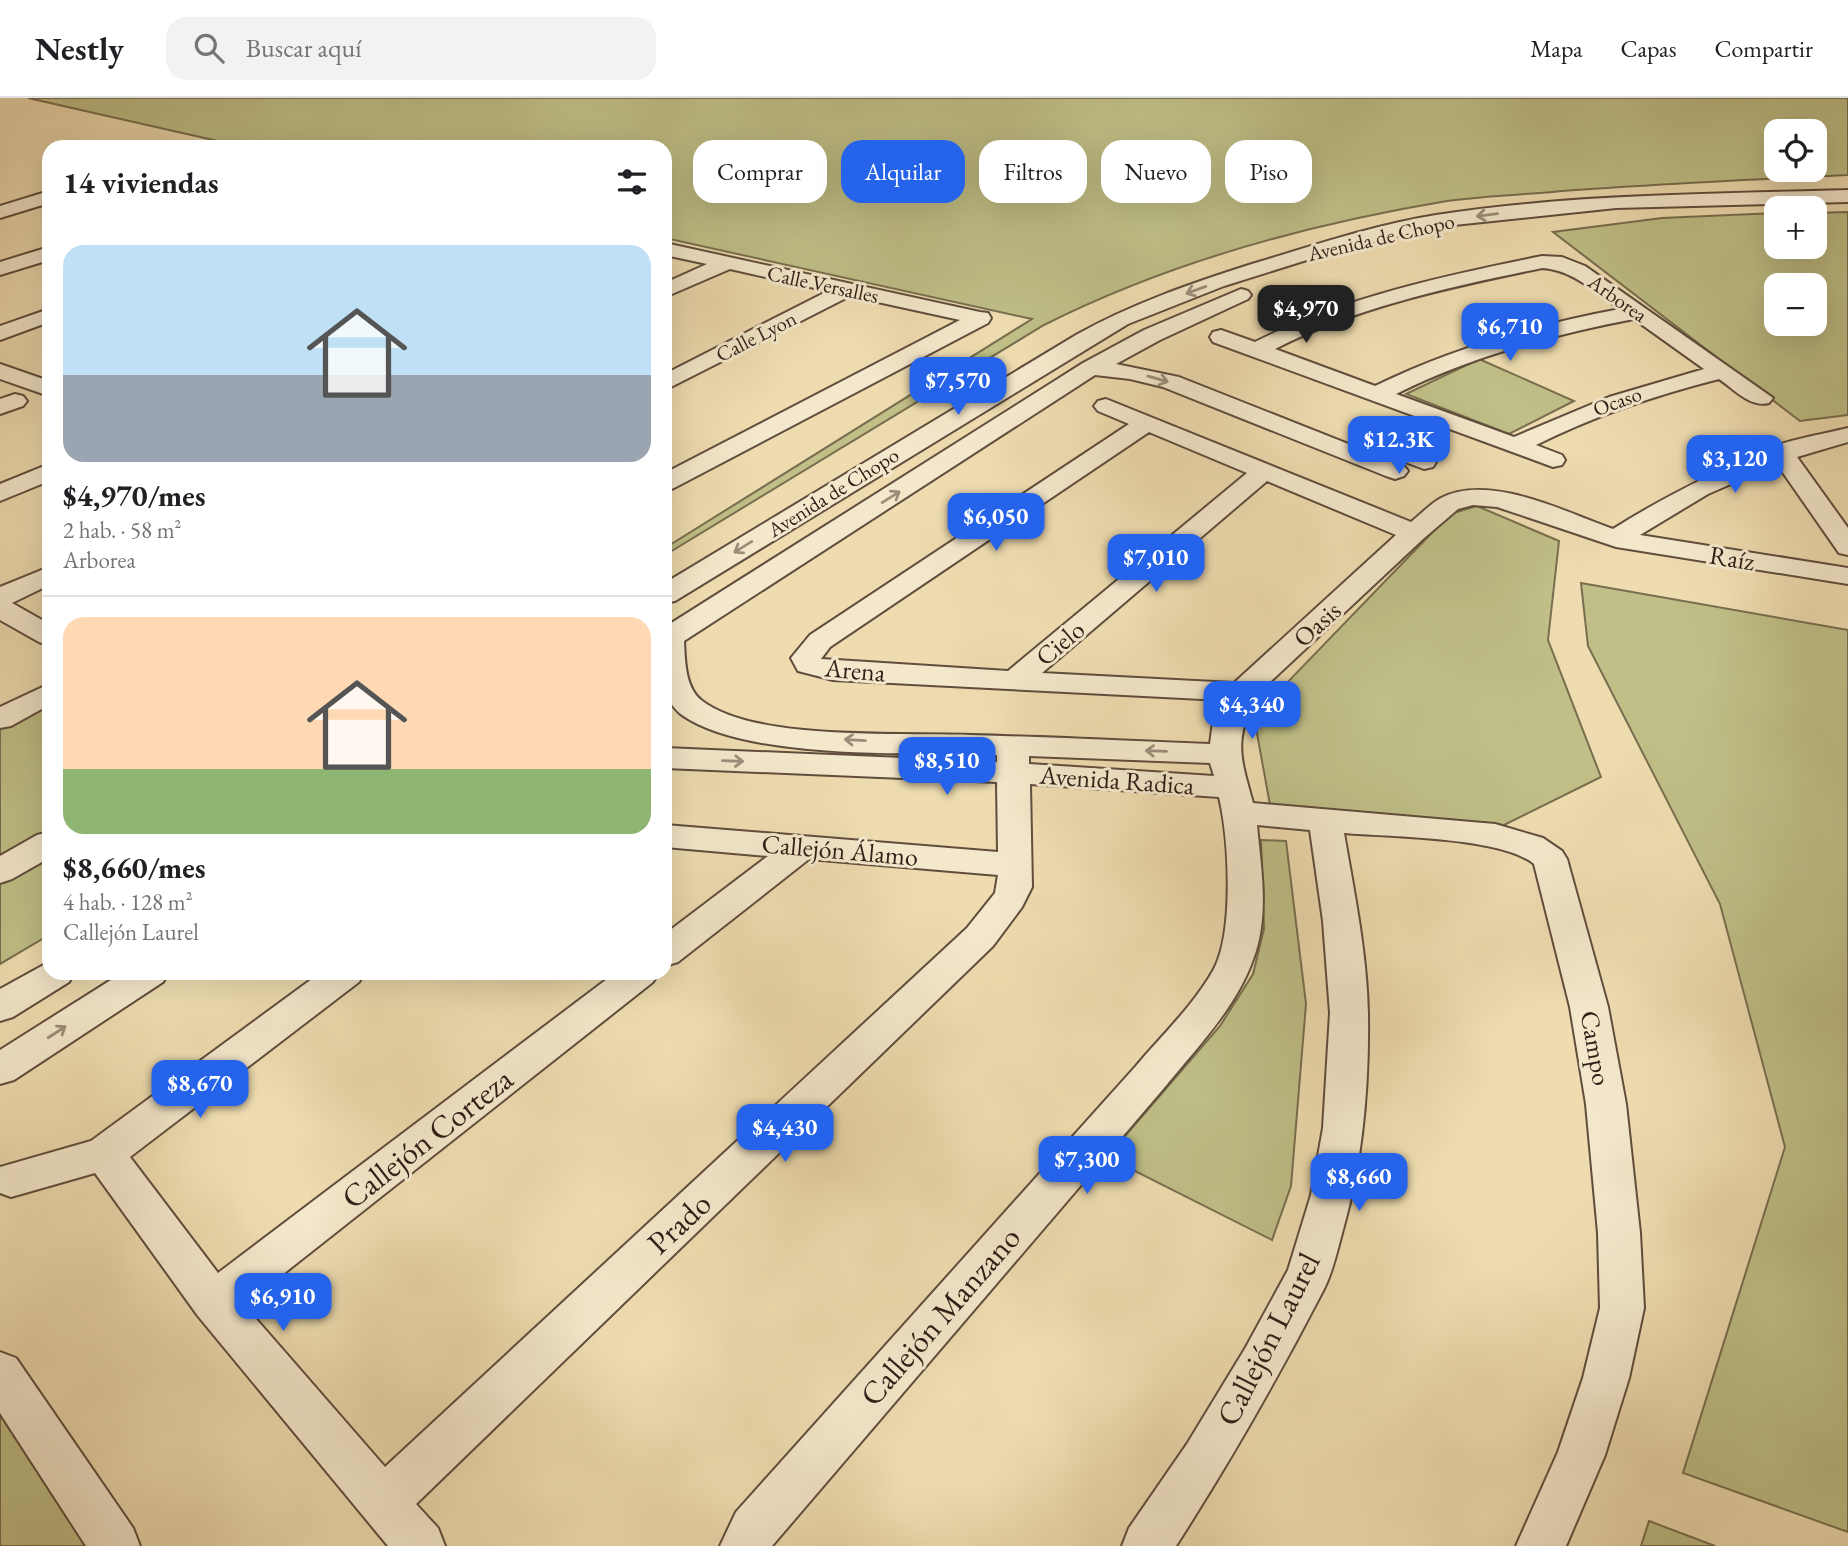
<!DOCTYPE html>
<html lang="es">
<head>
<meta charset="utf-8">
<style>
	body { margin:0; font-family:"EB Garamond",serif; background:#f2f2f2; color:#202124; height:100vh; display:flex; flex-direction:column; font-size:26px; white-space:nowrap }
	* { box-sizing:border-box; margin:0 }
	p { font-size:23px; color:#757577 }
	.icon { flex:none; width:38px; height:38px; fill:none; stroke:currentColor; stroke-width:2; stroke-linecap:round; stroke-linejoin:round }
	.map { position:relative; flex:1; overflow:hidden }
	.drawer { position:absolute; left:42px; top:42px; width:630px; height:840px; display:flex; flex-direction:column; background:#fff; border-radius:21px; box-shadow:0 7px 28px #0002 }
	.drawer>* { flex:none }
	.hud { position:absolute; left:693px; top:42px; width:665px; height:63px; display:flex; gap:14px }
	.tools { position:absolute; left:1764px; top:21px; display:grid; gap:14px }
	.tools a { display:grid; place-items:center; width:63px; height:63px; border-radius:14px; background:#fff; box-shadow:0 7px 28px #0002; font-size:35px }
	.price { position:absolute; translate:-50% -60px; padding:0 16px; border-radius:14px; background:#2563eb; color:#fff; font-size:23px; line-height:46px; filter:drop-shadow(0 2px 4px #0008) }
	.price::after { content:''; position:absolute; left:50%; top:42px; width:21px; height:16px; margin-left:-10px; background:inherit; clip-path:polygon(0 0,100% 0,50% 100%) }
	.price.current { background:#222; color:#fff }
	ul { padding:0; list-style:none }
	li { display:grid; align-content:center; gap:14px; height:371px; padding:0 21px }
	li+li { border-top:2px solid #e0e0e0 }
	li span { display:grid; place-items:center; height:217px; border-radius:21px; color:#555 }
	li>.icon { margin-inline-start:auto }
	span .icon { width:126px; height:126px; fill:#fffc; stroke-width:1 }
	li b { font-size:30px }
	h2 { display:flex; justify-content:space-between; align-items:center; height:84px; padding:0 21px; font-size:30px }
	.tag { padding:0 24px; border-radius:21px; background:#fff; box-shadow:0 7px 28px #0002; font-size:24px; line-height:63px }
	.tag.current { background:#2563eb; color:#fff }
	header { display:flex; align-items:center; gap:42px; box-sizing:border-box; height:98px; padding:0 35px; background:#fff; border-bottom:2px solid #e0e0e0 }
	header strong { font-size:33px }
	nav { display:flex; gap:38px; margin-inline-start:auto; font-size:24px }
	.search { width:490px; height:63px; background:#f2f2f2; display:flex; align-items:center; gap:18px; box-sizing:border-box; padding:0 24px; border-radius:21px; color:#757577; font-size:26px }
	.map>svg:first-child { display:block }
</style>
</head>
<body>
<header>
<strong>Nestly</strong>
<div class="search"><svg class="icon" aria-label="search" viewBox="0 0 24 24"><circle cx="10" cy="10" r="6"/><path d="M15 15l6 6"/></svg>Buscar aquí</div>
<nav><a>Mapa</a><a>Capas</a><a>Compartir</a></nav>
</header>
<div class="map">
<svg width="1848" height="1448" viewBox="0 0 1848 1448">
	<rect width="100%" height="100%" fill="#eedcb0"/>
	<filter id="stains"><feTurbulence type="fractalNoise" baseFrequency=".00286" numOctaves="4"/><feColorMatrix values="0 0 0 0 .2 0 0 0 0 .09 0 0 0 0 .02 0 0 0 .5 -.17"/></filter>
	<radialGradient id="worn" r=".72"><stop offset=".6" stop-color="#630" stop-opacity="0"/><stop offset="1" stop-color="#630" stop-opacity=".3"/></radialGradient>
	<!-- green -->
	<path fill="#bfbf87" stroke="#786e4f" stroke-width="2" fill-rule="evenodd" d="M28 0H1848V77C1750 82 1651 86 1552 94 1518 97 1482 98 1447 103 1309 126 1169 164 1044 227L665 457V450L1032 221 665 140V49H244ZM1776 33H1815V72H1776Z
		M1848 114V317L1800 323 1553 134 1662 120 1776 115V149H1815V115ZM1776 187H1815V226H1776Z
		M1479 261 1574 303 1509 336 1406 296Z
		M1477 408 1559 443 1548 542 1601 679 1504 727 1270 707 1254 619 1450 416Z
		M1581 485 1848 532V1434L1683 1375 1785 1049 1720 806 1588 548Z
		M49 603V837L0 866V629Z
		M1261 742 1286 743 1306 906 1291 1088 1272 1142 1107 1059 1220 928 1253 876 1264 831Z
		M0 1313 90 1448H0Z
		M1649 1423 1715 1448H1641Z"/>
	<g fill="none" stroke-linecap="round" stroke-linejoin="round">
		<!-- minor casing -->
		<g stroke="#604d3d" stroke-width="4">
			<path id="minor" d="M1848 92V104L1616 110 1435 129 1329 155 1224 188 1128 226 675 503 665 505V485L1076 237C1131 206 1192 185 1252 166 1312 148 1374 127 1436 117 1572 96 1711 96 1848 92Z
				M49 93V105L0 120V108Z
				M665 145 980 214 988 215 991 220 988 225 674 390 665 393V375L960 222 850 198 665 292V276L828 193 730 171 665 199V185L707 166 665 157Z
				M49 149V162L0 177V164Z
				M1542 158 1562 159 1585 168 1773 300 1769 305C1750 310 1734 291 1719 281 1656 297 1594 318 1536 347L1562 357 1565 362 1562 367 1553 369 1213 244 1210 239 1213 234 1221 232 1255 244C1345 199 1444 178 1542 158ZM1542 170C1573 172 1595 194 1620 211 1534 227 1453 250 1375 288L1275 251C1359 208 1451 189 1542 170ZM1634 221 1704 271 1609 299 1514 339 1396 296C1472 258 1551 237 1634 221Z
				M1241 191 1248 193 1251 197 1248 201 1160 242 1116 266 1179 279 1404 368 1408 373 1404 378 1395 381 1386 378 1163 289 1130 281 1095 277 684 543C685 562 685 589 701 602 754 644 903 634 971 637 1051 639 1130 643 1210 646L1213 624 1222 602 833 582 798 573 791 560 810 537 1129 326 1098 313 1094 308 1098 303 1106 301 1411 424C1420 417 1430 406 1441 400 1490 375 1565 414 1613 431 1665 398 1719 372 1775 348 1793 341 1828 335 1848 330V344L1797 359 1848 430V457L1839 455 1777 366 1708 396 1640 437 1848 470V486L1616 449 1497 409 1473 407 1458 411 1423 441 1255 598C1234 645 1240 658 1253 705L1495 726 1543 740 1562 753 1567 761 1608 909 1626 1006 1640 1135 1644 1210 1629 1280 1605 1357 1566 1448H1516L1558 1354 1583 1280 1600 1210 1598 1135 1586 1006 1570 909 1534 766C1502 739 1390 739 1344 735 1354 794 1367 855 1368 916 1369 986 1363 1060 1344 1128 1338 1149 1334 1170 1325 1189 1279 1278 1230 1364 1176 1448H1122L1129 1430 1187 1346 1246 1249 1288 1172 1311 1097 1323 1030 1330 915 1323 823 1310 732 1257 727C1260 761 1266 796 1261 830 1252 894 1203 942 1164 990L772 1448H720L736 1414 1136 968C1162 937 1194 907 1214 871 1234 833 1229 741 1219 699L1030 686 1032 789 1022 809 993 848 416 1406 438 1430 445 1448H388L198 1218 95 1075 11 1099 0 1095V1069L91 1043 320 875H364L359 884 130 1059 218 1175 615 875H658L653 884 244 1207 385 1369 967 830 995 795 998 777 809 761 678 864 665 868V836L768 758 665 749V727L998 754 997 684 665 670V650L997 664V657C916 654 748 663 682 617 675 612 670 604 665 597V529L1083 265 1144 232ZM1149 334 1247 375 1008 573 821 561 830 549ZM1267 383 1396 437 1234 585 1042 575ZM1029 658 1210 665 1214 678 1029 666Z
				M49 211V224L0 242V228Z
				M0 266 49 283V298L0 281Z
				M15 296 23 298 27 303 23 308 0 316V301Z
				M1374 337 1433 359 1436 364 1433 369 1424 371 1365 349 1362 344 1365 339Z
				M49 366V383L0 403V386Z
				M49 469V487L12 505 49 526V547L39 544 0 522V489Z
				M49 586V607L11 628 0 630V609Z
				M49 734V760L12 781 0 785V758L37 737Z
				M49 864V875H74L69 884 13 919 0 923V891Z
				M122 875H168L163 884 14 982 0 986V952Z
				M0 1254 16 1260 133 1430 140 1448H86L0 1315Z"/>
		</g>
		<!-- minor -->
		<use href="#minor" fill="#f4e8cc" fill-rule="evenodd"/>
	</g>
	<!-- one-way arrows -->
	<defs><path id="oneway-shaft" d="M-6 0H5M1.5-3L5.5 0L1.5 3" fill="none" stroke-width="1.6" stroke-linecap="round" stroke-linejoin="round" transform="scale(1.75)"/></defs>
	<g stroke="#9c8d7b">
		<use href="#oneway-shaft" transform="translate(1487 117) rotate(173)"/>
		<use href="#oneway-shaft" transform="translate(1196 192) rotate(160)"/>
		<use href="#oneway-shaft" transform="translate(1158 281) rotate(16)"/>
		<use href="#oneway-shaft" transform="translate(891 399) rotate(-32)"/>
		<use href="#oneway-shaft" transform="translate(743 449) rotate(148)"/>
		<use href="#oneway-shaft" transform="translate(855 642) rotate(-177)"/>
		<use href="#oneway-shaft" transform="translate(1156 653) rotate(-178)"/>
		<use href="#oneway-shaft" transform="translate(733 663) rotate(2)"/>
		<use href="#oneway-shaft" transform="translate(57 934) rotate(-33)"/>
	</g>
	<g text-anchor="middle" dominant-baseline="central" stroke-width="6" stroke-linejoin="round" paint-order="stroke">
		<!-- far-street labels -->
		<g font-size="21" fill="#301d17" stroke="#f4e8cc">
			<text transform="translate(1381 139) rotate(-13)">Avenida de Chopo</text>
			<text transform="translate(823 186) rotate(12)">Calle Versalles</text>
			<text transform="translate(1618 200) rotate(35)">Arborea</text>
			<text transform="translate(756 238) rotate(-27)">Calle Lyon</text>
			<text transform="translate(1617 303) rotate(-20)">Ocaso</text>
			<text transform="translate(833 394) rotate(-32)">Avenida de Chopo</text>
		</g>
		<!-- street labels -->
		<g font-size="26" fill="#301d17" stroke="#f4e8cc">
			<text transform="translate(1732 460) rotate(9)">Raíz</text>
			<text transform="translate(1317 526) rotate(-42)">Oasis</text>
			<text transform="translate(1060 545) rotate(-40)">Cielo</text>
			<text transform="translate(855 572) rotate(5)">Arena</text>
			<text transform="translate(1117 682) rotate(4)">Avenida Radica</text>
			<text transform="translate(840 752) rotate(5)">Callejón Álamo</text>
			<text transform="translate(1596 950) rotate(80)">Campo</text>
		</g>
		<!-- near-street labels -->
		<g font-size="32" fill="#301d17" stroke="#f4e8cc">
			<text transform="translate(427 1040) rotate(-38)">Callejón Corteza</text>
			<text transform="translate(679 1125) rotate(-43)">Prado</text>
			<text transform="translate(940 1218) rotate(-49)">Callejón Manzano</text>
			<text transform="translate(1268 1241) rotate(-63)">Callejón Laurel</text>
		</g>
	</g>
	<rect width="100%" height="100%" filter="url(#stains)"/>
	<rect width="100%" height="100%" fill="url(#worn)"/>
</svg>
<div class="tools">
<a><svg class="icon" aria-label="locate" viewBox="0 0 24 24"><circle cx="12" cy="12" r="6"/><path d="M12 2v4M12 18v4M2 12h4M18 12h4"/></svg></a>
<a>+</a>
<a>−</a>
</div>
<b class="price current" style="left:1306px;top:247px">$4,970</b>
<b class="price" style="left:1510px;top:265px">$6,710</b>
<b class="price" style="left:958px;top:319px">$7,570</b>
<b class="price" style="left:1399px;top:378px">$12.3K</b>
<b class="price" style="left:1735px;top:397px">$3,120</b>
<b class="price" style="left:996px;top:455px">$6,050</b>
<b class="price" style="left:1156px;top:496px">$7,010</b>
<b class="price" style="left:1252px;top:643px">$4,340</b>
<b class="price" style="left:947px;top:699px">$8,510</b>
<b class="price" style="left:200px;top:1022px">$8,670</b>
<b class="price" style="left:785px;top:1066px">$4,430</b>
<b class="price" style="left:1087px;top:1098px">$7,300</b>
<b class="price" style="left:1359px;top:1115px">$8,660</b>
<b class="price" style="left:283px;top:1235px">$6,910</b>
<div class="hud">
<a class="tag">Comprar</a>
<a class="tag current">Alquilar</a>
<a class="tag">Filtros</a>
<a class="tag">Nuevo</a>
<a class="tag">Piso</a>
</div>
<section class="drawer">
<h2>14 viviendas<svg class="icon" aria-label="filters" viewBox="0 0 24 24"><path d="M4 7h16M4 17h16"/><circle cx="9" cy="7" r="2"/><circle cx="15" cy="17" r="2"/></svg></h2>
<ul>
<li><span style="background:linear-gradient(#bfe0f5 60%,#9aa5b1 0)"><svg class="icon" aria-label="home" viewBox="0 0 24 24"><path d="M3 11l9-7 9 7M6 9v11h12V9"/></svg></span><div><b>$4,970/mes</b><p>2 hab. · 58 m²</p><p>Arborea</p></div></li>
<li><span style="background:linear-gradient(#ffd9b3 70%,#8fb573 0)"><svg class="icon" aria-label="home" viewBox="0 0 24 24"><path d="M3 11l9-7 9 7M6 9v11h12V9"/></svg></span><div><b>$8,660/mes</b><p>4 hab. · 128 m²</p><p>Callejón Laurel</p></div></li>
</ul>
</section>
</div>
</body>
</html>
